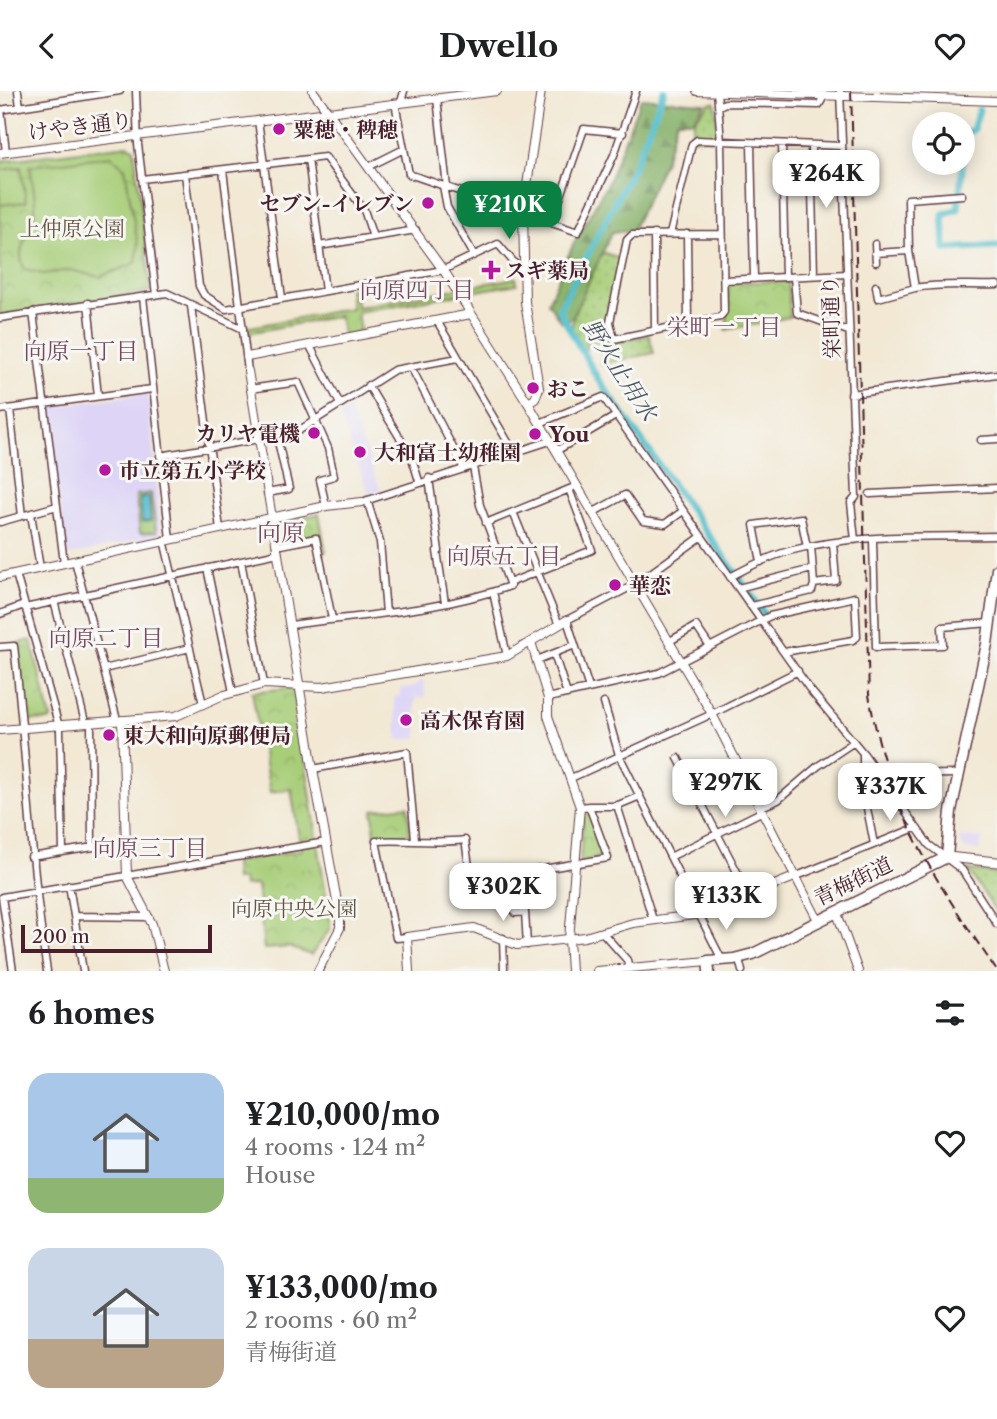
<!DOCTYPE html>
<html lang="en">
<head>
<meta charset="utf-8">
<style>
	body { margin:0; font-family:"Libre Caslon Text","Noto Serif JP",serif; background:#f6f6f6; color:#202124; height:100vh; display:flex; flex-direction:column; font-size:26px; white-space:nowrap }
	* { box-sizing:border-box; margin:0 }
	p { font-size:23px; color:#757577 }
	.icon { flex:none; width:38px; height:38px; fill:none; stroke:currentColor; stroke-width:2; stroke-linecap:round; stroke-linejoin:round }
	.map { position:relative; height:880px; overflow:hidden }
	.details { display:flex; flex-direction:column; background:#fff; flex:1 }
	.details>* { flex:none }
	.fabs { position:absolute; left:912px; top:21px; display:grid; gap:14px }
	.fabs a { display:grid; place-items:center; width:63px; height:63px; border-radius:50%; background:#fff; box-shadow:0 4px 18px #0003; font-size:35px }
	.scale { position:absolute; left:21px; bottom:18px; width:191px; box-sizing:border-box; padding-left:7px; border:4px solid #4a1f2b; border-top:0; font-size:19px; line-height:24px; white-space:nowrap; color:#4a1f2b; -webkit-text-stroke:5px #f6f6f2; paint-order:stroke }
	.price { position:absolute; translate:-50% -60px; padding:0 16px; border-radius:14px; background:#fff; color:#222; font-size:23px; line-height:46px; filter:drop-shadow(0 2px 4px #0008) }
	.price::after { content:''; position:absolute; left:50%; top:42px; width:21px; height:16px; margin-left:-10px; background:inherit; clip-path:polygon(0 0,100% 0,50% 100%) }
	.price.selected { background:#0b8043; color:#fff }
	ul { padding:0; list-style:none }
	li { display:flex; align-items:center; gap:21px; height:175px; padding:0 28px }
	li span { display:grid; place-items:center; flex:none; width:196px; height:140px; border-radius:21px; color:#555 }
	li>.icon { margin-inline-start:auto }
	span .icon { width:84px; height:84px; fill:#fffc; stroke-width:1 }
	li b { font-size:30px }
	h2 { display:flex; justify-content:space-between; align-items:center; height:84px; padding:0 28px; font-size:30px }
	header { display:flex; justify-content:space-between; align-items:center; height:91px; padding:0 28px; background:#fff; font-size:32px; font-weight:700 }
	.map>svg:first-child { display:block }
</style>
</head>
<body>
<header><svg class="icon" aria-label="back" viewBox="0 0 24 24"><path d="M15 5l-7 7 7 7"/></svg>Dwello<svg class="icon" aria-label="heart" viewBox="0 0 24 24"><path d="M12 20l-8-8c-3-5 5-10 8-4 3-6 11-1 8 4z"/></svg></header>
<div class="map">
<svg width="997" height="880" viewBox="0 0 997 880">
	<defs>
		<pattern id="grass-dots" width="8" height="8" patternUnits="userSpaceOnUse" patternTransform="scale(1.75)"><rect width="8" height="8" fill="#a8ce79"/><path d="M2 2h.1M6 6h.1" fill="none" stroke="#92b069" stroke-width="1.8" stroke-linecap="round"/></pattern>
		<pattern id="forest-firs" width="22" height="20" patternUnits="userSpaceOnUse" patternTransform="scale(1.75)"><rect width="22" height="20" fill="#86b169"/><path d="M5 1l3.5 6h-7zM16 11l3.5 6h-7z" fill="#708f57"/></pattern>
		<pattern id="park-crowns" width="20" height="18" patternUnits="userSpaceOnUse" patternTransform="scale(1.75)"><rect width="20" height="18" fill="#a8ce79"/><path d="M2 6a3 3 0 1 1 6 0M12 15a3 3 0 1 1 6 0" fill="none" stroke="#92b069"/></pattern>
	</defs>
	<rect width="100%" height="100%" fill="#f6f6f2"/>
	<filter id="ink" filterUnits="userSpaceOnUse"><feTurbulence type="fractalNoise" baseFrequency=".0143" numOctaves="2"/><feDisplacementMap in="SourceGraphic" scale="14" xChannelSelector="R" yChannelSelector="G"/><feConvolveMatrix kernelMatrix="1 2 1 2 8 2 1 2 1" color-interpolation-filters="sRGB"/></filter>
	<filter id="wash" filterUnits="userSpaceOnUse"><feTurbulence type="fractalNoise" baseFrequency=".00686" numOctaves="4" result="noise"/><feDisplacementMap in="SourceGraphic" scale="28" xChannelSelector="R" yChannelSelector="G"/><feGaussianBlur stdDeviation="1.57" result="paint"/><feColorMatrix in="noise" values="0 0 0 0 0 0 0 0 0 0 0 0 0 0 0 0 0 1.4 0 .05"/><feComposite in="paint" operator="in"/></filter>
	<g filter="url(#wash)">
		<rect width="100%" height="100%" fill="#f2e8d3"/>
		<!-- built -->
		<path fill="#ded5f6" d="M148 302 161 443 69 465 66 462 47 316Z
			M349 318 381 399 369 403 339 322Z
			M419 590H424L426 606 419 607 412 601 417 608 415 611 418 647 398 649 394 606 401 605 400 598 413 596Z
			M958 747H982L980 760 965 758Z"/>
		<!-- grass -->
		<path fill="url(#grass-dots)" stroke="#797652" stroke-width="2" d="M715 11 718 44 714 48 691 47 694 30 709 12Z
			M602 161 621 168 607 230 611 252 649 244 654 262 601 273 604 252 587 248 585 263 571 241 575 218Z
			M968 779 997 783V822Z"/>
		<!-- forest -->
		<path fill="url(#forest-firs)" stroke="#68684a" stroke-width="2" d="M641 7 705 12 693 29H677L664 72 632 139 612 141 572 227 561 231 548 211 573 154 609 89Z"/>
		<!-- park -->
		<path fill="url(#park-crowns)" stroke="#797652" stroke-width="2" d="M128 54 134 57 151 200 0 224V70Z
			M516 187 517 193 357 221 360 241 343 245 339 225 247 242 246 234 251 236 351 217 349 198 353 197 357 216Z
			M788 190 790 226 726 239 729 192Z
			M319 423 326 461 320 462 316 446 279 453 275 431Z
			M31 549 51 628 49 630 26 629 17 553Z
			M290 597 295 602 330 831V838L311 864 289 856 264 858 257 794 244 795 243 788 235 789 234 771 301 759 291 698 270 701 252 601Z
			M408 715 410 744 375 746 373 719Z
			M588 718 605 765 580 771 584 719Z"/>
		<!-- pitch -->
		<path fill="#a8ce79" stroke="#797652" stroke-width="2" d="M111 65 125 77 138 155 136 172 100 186 70 179 43 183 25 178C12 157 34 141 35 120 36 106 32 90 30 75Z
			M21 76 26 111 0 114V79Z
			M151 402 156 441 140 442 136 404Z"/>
		<!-- water -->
		<path fill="#51bdcb" stroke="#4e6e7b" stroke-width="2" d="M149 406 151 430 142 431 140 407Z"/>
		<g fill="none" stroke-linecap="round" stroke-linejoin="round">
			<!-- canal -->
			<path stroke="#51bdcb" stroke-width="7" d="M664 0 635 73 559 219 598 288 765 524
				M979 19 973 39 966 42 958 118 943 123 945 158 997 155"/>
		</g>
	</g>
	<g filter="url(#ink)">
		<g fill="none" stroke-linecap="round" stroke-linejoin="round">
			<!-- minor casing -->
			<g stroke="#633d44" stroke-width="9">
				<path id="minor" d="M18 0 20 16
					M136 0 138 53 156 204
					M717 0 721 51 724 221 720 226 614 248 610 231 627 149 632 144 722 143
					M840 0 856 406 851 412 855 449
					M437 7 447 96
					M401 11 404 0
					M719 15 725 12 819 14 824 5
					M0 19 120 0
					M1 19 6 61
					M258 29 282 207
					M751 52 754 188
					M782 53 785 186
					M811 54 814 184
					M404 58 409 83 578 141 614 64 636 0
					M308 68 325 200
					M368 76 404 58 395 12
					M223 79 248 280
					M185 83 199 195 204 204 226 218 443 179 498 153 524 183
					M142 88 325 66 364 119 373 146
					M443 95 447 116 474 164
					M552 131 584 38 623 42
					M654 143 655 239
					M670 143 692 53 697 49 842 55
					M687 143 688 232
					M875 153 876 171
					M319 155 416 139
					M909 160 908 108 962 104
					M875 162 909 160 915 197C942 192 969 195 997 194
					M794 186 797 222 848 240
					M724 189 847 183
					M876 195 878 207 915 197
					M143 206 170 448
					M88 212 98 305
					M191 215 220 438
					M33 221 64 472
					M0 227 167 202 243 238
					M437 230 515 363
					M310 255 340 313
					M411 276 464 378
					M368 294 412 367 419 390
					M250 298 298 291 328 357 334 385 320 389 326 415
					M851 303 997 283
					M10 318 22 425
					M0 319 152 298
					M540 332 603 306 811 600 863 662V697L874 753
					M981 349 997 348
					M556 360 614 326
					M160 365 295 342 394 279 458 267
					M473 376 480 414 509 492
					M429 387 439 460
					M267 402 289 398 277 346
					M870 403 997 397
					M367 409 380 451 386 522
					M362 411 550 350
					M513 421 559 534
					M592 422 625 404 643 430 665 433 683 420
					M31 423 40 477
					M0 431 57 415
					M486 432 572 397
					M164 449 203 613
					M873 449 876 556 943 554 942 536 990 532
					M276 455 316 447 332 528
					M437 460 445 512
					M75 470 117 629
					M241 470 264 593
					M761 471 754 434 801 427 807 456
					M207 477 233 601
					M16 483 60 639 63 760
					M730 486C749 476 768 466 789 460 855 442 929 446 997 445
					M814 493 836 490 833 452
					M738 497 812 478
					M493 501 507 565
					M54 510 85 631
					M751 515 812 500 814 493 811 455
					M25 517 278 462
					M0 523 24 514
					M290 534C363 524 440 520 510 495L509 492 592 459 569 398
					M670 550 696 535 710 556
					M0 556 14 555C27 663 30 772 47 880
					M554 563 567 603
					M537 569 575 554
					M104 578 190 557
					M589 597 567 529 634 494 701 446
					M548 607 659 582 770 525 855 506 857 546 853 549 784 561
					M604 612 619 664 722 869
					M91 631 92 755
					M864 663 929 754 962 779 997 833
					M678 667 748 802
					M313 678 407 661 415 748
					M880 684 958 683
					M571 687 712 623 798 580
					M617 714 653 829
					M589 715H616L640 705
					M761 716 778 709 818 675 854 651
					M672 765 763 720
					M31 766 125 751
					M511 783 515 822 525 821 527 854
					M797 785 915 737
					M69 794 83 880
					M74 825 149 826
					M602 841 627 869 629 877
					M407 846 396 847 376 750C406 748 435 753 465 749L471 788 477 793 502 785 608 767 589 715 580 716
					M503 847 504 880
					M739 868 742 880
					M13 880 2 806 326 751"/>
			</g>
			<!-- tertiary casing -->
			<g stroke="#633d44" stroke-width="10">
				<path id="tertiary" d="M313 0 446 183 528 312 712 623 818 829
					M697 0 997 10
					M0 62 497 0
					M247 266 471 223
					M248 280 313 678 340 827V837L318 880
					M528 312 535 308 539 297 525 211 523 121 541 0
					M0 486 326 415 362 411
					M531 551 548 607V625L580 716 569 848 571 880
					M122 629 127 785 152 833 164 880
					M0 639 176 625 221 605 264 593 322 596 507 565 567 529
					M837 822 858 880
					M409 880 407 846 474 837 517 854 585 846 633 832 702 823 797 785
					M597 880 708 870"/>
			</g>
			<!-- secondary casing -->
			<g stroke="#633d44" stroke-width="11">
				<path id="secondary" d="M947 766 997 771"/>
			</g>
			<!-- primary casing -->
			<g stroke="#633d44" stroke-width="13">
				<path id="primary" d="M709 880 708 870 734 868 753 863 947 766 951 720 987 553 997 478"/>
			</g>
			<!-- minor -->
			<use href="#minor" stroke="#fff" stroke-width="6"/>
			<!-- tertiary -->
			<use href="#tertiary" stroke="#fff" stroke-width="8"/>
			<!-- secondary -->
			<use href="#secondary" stroke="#fff" stroke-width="9"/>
			<!-- primary -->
			<use href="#primary" stroke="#fff" stroke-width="10"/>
			<!-- rail -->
			<path stroke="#4a1f2b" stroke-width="2" stroke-dasharray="10 5" stroke-linecap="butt" d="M851 0 869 604C890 723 931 783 997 880"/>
		</g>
	</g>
	<!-- markers -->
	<g fill="#b5179e" stroke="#f6f6f2" stroke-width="2.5">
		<circle cx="279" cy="38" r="7"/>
		<circle cx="428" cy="112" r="7"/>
		<path d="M487.5 168.5h7v7h7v7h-7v7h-7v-7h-7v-7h7z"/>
		<circle cx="533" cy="297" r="7"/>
		<circle cx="314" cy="342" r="7"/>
		<circle cx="535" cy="343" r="7"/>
		<circle cx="360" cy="361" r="7"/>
		<circle cx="105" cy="379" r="7"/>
		<circle cx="615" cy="494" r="7"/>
		<circle cx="406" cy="629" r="7"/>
		<circle cx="109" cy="644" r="7"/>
	</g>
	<g text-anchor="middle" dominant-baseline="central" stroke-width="6" stroke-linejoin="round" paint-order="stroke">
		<!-- street labels -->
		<g font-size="21" fill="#4a1f2b" stroke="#f6f6f2">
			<text transform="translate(80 35) rotate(-7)">けやき通り</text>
			<text transform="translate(831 226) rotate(-92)">栄町通り</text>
			<text transform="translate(853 790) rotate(-26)">青梅街道</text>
		</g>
		<!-- poi labels -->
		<g font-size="21" font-weight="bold" fill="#4a1f2b" stroke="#f6f6f2" text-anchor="start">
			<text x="293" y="38">粟穂・稗穂</text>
			<text x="414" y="112" text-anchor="end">セブン-イレブン</text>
			<text x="505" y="179">スギ薬局</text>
			<text x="547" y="297">おこ</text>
			<text x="300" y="342" text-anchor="end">カリヤ電機</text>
			<text x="549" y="343">You</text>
			<text x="374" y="361">大和富士幼稚園</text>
			<text x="119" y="379">市立第五小学校</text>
			<text x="629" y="494">華恋</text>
			<text x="420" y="629">高木保育園</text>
			<text x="123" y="644">東大和向原郵便局</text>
		</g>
		<!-- park labels -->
		<g font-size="21" fill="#665442" stroke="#f6f6f2">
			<text x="72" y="137">上仲原公園</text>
			<text x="294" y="817">向原中央公園</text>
		</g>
		<!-- neighbourhood labels -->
		<g font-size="23" fill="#774960" stroke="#f6f6f2">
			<text x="417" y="199">向原四丁目</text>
			<text x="724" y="236">栄町一丁目</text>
			<text x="81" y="260">向原一丁目</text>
			<text x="504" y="465">向原五丁目</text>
			<text x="106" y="547">向原二丁目</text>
			<text x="150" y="757">向原三丁目</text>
		</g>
		<!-- water labels -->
		<g font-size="23" font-style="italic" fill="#4c5663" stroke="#f6f6f2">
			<text transform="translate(620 279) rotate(57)">野火止用水</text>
		</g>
		<!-- quarter labels -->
		<g font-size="24" fill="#774960" stroke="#f6f6f2">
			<text x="281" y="441">向原</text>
		</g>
	</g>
</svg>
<div class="fabs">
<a><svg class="icon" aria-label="locate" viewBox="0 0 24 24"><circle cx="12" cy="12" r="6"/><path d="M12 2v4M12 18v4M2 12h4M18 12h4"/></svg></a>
</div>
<div class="scale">200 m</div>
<b class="price" style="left:826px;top:119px">¥264K</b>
<b class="price selected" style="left:509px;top:150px">¥210K</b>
<b class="price" style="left:725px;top:728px">¥297K</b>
<b class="price" style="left:890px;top:732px">¥337K</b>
<b class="price" style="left:503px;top:832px">¥302K</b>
<b class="price" style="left:726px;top:841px">¥133K</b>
</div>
<section class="details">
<h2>6 homes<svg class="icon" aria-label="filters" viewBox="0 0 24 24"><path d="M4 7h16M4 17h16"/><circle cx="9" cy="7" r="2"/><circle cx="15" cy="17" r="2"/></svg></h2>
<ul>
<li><span style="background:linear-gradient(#a9c7e8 75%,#8fb573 0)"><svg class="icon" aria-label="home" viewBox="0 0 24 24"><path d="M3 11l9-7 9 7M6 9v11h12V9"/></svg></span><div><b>¥210,000/mo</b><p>4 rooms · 124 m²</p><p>House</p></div><svg class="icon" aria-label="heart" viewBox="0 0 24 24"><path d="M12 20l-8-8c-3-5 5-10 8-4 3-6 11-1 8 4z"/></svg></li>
<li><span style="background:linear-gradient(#c9d6e8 65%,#b9a48a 0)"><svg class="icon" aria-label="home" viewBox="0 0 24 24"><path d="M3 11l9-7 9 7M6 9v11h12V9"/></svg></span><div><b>¥133,000/mo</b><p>2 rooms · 60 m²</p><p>青梅街道</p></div><svg class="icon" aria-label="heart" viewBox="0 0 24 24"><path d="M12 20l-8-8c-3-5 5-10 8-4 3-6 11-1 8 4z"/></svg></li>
</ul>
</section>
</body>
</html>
